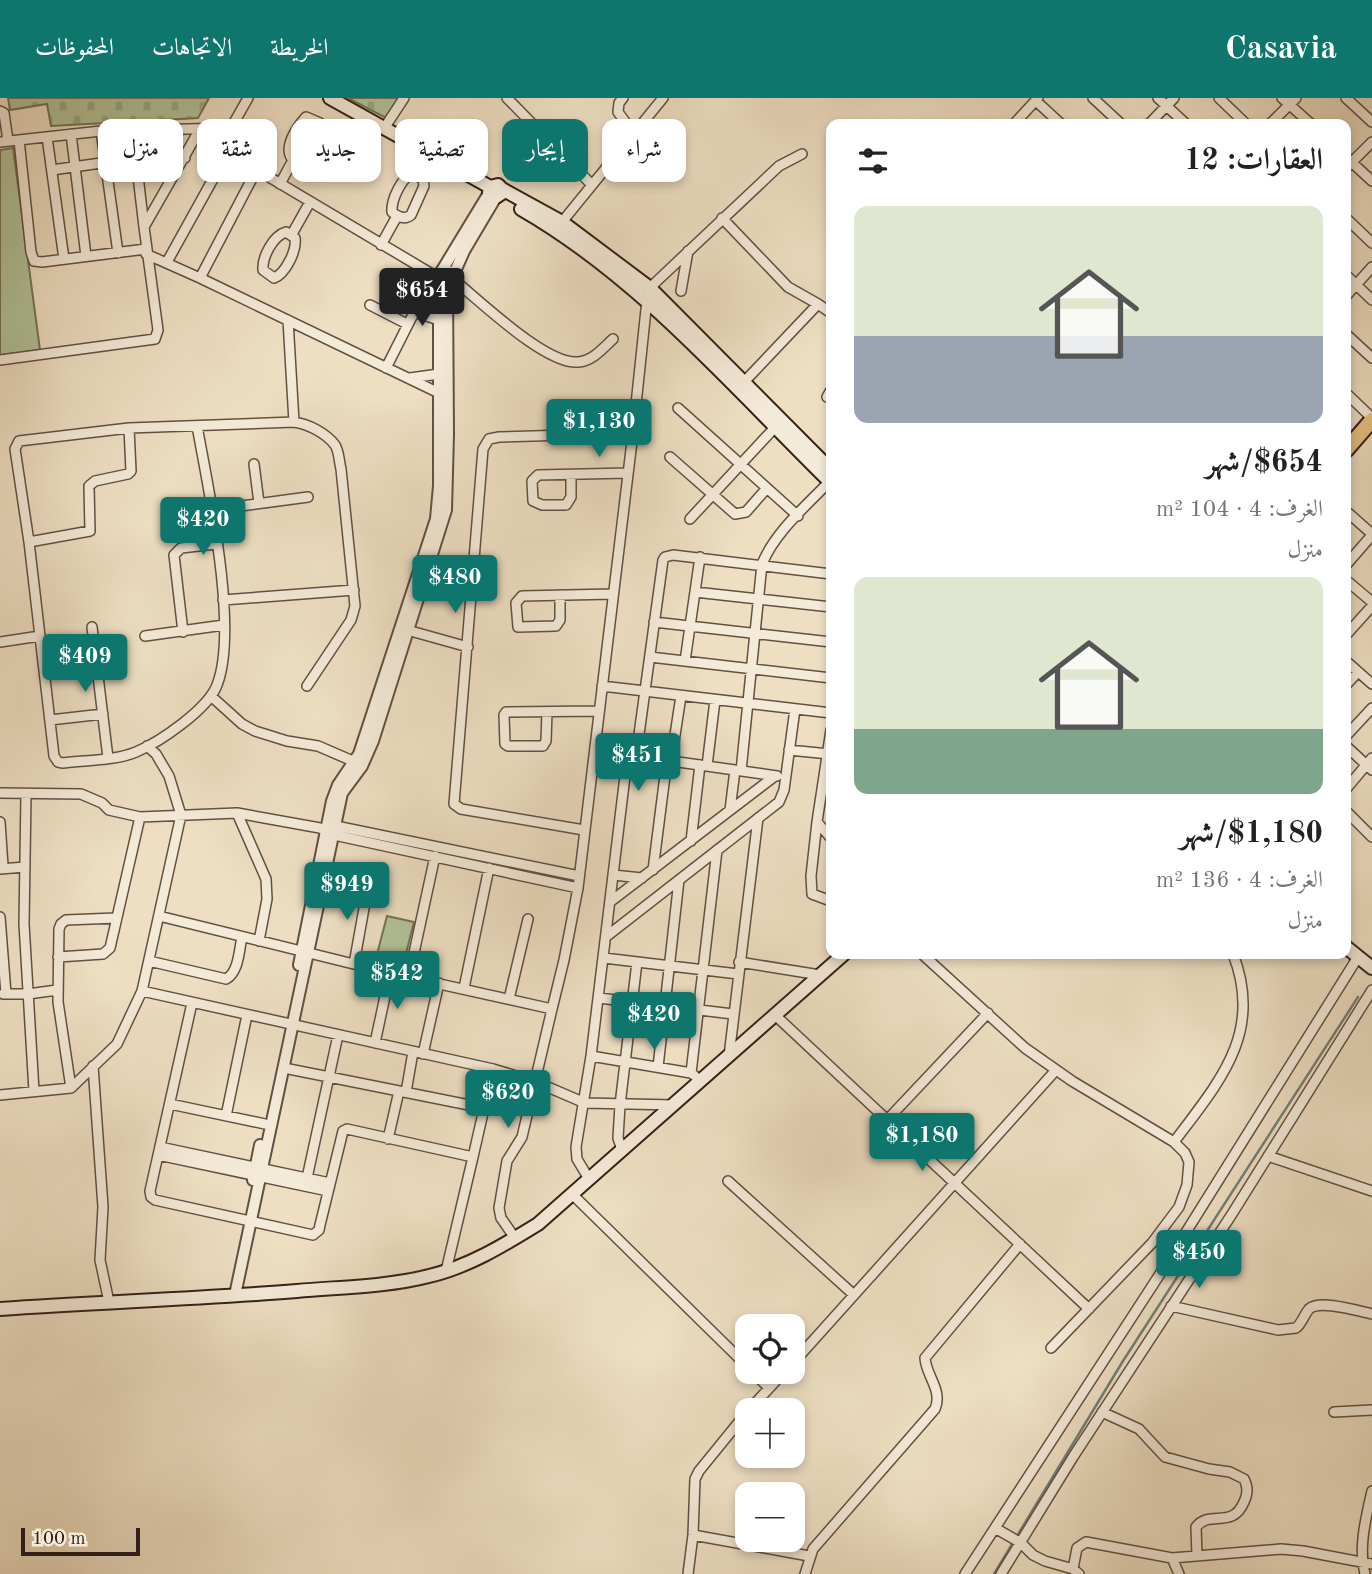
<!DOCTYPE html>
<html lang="ar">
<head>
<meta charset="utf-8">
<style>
	body { margin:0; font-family:"Old Standard TT",Amiri,serif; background:#f2f2f2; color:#222; direction:rtl; height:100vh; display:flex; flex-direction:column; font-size:26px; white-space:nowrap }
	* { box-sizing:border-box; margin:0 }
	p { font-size:23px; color:#767676 }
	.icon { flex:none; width:38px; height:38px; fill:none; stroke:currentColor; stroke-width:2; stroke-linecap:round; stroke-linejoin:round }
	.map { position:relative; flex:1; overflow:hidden; direction:ltr }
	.details { position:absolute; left:826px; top:21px; width:525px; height:840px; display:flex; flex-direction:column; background:#fff; border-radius:14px; box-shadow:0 4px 10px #0003; direction:rtl }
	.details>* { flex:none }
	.banner { position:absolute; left:21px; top:21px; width:665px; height:63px; direction:rtl; display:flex; gap:14px }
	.fabs { position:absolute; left:735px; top:1216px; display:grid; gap:14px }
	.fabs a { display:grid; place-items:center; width:70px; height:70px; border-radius:14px; background:#fff; box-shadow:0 4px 10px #0003; font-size:35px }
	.scale { position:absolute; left:21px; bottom:18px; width:119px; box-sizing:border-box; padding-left:7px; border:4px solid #342018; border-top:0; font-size:19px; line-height:24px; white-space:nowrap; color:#342018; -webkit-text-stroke:5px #f4ead8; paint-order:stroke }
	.price { position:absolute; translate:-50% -60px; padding:0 16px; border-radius:7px; background:#0f766e; color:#fff; font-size:23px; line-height:46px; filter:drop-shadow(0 2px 4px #0008) }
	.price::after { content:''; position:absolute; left:50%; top:42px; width:21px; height:16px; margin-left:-10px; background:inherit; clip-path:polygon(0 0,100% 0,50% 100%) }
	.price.current { background:#222; color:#fff }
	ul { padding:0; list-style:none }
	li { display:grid; align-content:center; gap:14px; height:371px; padding:0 28px }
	li span { display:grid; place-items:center; height:217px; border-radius:14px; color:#555 }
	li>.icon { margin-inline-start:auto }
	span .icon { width:126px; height:126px; fill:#fffc; stroke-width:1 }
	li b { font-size:30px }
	h2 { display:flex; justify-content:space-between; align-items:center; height:84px; padding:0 28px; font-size:30px }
	.pill { padding:0 24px; border-radius:14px; background:#fff; box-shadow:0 4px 10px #0003; font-size:24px; line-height:63px }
	.pill.current { background:#0f766e; color:#fff }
	header { display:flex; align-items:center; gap:42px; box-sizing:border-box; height:98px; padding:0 35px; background:#0f766e; color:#fff }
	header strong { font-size:33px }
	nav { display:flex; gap:38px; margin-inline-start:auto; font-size:24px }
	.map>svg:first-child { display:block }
</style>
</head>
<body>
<header>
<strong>Casavia</strong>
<nav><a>الخريطة</a><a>الاتجاهات</a><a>المحفوظات</a></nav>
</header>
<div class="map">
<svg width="1372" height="1476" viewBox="0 0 1372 1476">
	<defs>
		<pattern id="cemetery-stones" width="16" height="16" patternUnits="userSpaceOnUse" patternTransform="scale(1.75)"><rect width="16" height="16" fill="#b2c399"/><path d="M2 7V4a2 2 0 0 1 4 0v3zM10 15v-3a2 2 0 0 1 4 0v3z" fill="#9aa783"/></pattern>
	</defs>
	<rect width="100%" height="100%" fill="#eedfc3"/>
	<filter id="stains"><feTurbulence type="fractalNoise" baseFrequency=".00286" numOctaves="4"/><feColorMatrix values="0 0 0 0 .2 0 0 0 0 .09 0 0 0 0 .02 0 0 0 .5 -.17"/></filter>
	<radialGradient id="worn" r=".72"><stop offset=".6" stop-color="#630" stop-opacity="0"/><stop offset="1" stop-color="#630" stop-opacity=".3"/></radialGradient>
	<!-- green -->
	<path fill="#b2c399" stroke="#737258" stroke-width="2" d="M13 50 40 252 0 257V52Z
		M387 818 414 824 402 871 375 864Z"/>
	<!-- cemetery -->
	<path fill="url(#cemetery-stones)" stroke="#737258" stroke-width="2" d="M8 0H209L198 20 51 28 47 6 10 12Z
		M348 0H401L388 21Z"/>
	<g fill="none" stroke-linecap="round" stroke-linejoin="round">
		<!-- stream -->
		<path stroke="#717e76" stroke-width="2.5" d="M994 1476 1123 1263 1358 899"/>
		<!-- minor casing -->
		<g stroke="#625043" stroke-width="12">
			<path id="minor" d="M507 0 592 87
				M623 0 619 5 618 14 634 36
				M1093 0 1121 26
				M1158 0 1186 26
				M1219 0 1246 26
				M1282 0 1311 26
				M1346 0 1372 24
				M1036 3 1061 26
				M0 13 4 15 8 43
				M306 19 320 25C322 37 310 54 303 63L293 62C282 50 297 29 306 19Z
				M1014 26 1038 0
				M1149 26 1174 0
				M1270 26 1296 0
				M385 29 404 0
				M101 33 118 155
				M71 36 86 158
				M197 36 437 179
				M47 39 64 161
				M19 42 31 154 34 163 42 164 146 151
				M0 44 101 33 231 30 248 0
				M221 49 231 30
				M1346 59 1372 83
				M136 61 144 129
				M1346 70 1372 44
				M257 71 200 180 439 295
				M52 72 122 62 185 60
				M412 75 423 81 424 88 411 117C405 122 398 119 392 114 391 102 401 81 412 75Z
				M280 86 293 62
				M722 120 788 189 818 206
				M1346 120 1372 145
				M562 124 663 0
				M286 134 295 140C297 153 285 176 274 180L263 172C262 159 273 138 286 134Z
				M292 136 310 104
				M381 147 397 118
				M146 156 200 180
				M167 164 228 54
				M1346 177 1372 202
				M454 182C480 203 546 267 578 264 593 263 603 250 613 241
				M681 193 688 153
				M1346 198 1372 169
				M370 207 407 226
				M414 214 439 222
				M288 222 294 324
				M1346 236 1372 260
				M0 262 155 241 158 232 144 129 200 31
				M386 270 433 177
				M410 280 439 276
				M744 284 818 206 831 215
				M1346 295 1372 320
				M827 299 831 292
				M678 310 798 418
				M197 328C208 389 239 531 217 587 208 611 160 644 136 654 114 663 86 662 63 665L58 664 54 658 29 444 15 351 19 343 129 330 294 324C308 326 326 335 335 347 339 353 339 363 341 371L355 508 351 522 307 588
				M670 359 735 416 746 414 767 390
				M254 366 259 405
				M571 377V399L566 407H542L533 403 532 383 538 377 628 375
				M212 412 308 399
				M1346 413 1372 436
				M690 421 779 325
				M29 444 90 433 89 388 95 383 128 376 131 373 129 330
				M1346 467 1372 437
				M1346 482 1372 504
				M695 494 831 509
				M560 497V522L556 528 518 529 516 505 522 498 613 496
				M223 502 354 492
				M654 524 831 544
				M92 529 108 660
				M407 532 468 549
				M183 534 174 457 181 450 216 446
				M1346 537 1372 508
				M145 538 224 527
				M0 544 40 538
				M650 559 831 580
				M685 563 700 459
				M1346 563 1372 586
				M1346 587 1358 574
				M602 588 831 615
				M211 598 242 626 255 633 287 643 318 648 355 664
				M547 614 546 643 543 648H508L505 646 504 617 506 614 599 613
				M50 622 103 616
				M831 632 817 724 831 740
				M1346 638 1372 610
				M147 648 156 656 169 678 181 717 142 893 493 971 473 1059 347 1031 343 1033 320 1127 319 1132 313 1137 155 1102 151 1099 150 1093 192 905
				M1346 648 1372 672
				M789 652 829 656
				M636 658 777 678
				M671 663 681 598
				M707 668 715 602
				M741 673 762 466C775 434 806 408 830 383
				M1346 691 1372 660
				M0 695 81 696 102 705 109 712 140 719
				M26 696 24 826 34 993
				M730 712 735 672
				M1346 713 1372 739
				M237 715 266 781 267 801 259 843
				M0 724 3 768 0 769
				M817 724 811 778 812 796 831 803
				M331 727 579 778
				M584 732 461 711 454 706 483 351 489 341 499 339 633 335
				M691 743 700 667
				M0 771 25 769
				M653 772 667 662
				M613 777 642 780
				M610 804 775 678
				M159 818 390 875 552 911 564 862 578 790 633 335 647 202 650 190 656 184 779 68 802 56
				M0 819 6 896
				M607 838 779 704 784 692 795 611
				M922 856 1025 950 1072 983 1174 1044
				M58 859 103 856 110 850 140 719 237 715 320 730 334 737 578 790
				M604 860 738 876
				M149 863 226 881C239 874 239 852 242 839
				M739 864 820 877
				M354 866 368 788
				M409 878 435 758
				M464 890 489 770
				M3 896H28L57 892
				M599 900 733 916
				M509 901 528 821
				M775 917 1089 1211
				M375 945 390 875
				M423 956 439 885
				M591 958 691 975 695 978
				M729 958 758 720
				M93 968 103 1109 100 1162 109 1204
				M658 969 679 782
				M284 970 484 1010
				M493 971 536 984 585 1005 674 1007
				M691 975 717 752
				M71 990 117 946 142 893
				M406 994 413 954
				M0 997 71 990 58 904 59 831 61 826 66 822 116 820
				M170 1006 265 1026
				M226 1018 247 917
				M887 1022 988 915
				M388 1041 399 993
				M160 1049 330 1085
				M622 1052 618 1040 620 1007 637 864
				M158 1057 328 1093
				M1268 1058 1372 1093
				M307 1080 338 937
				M589 1081 577 1061 576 1049 591 958 626 670 630 660 636 658 663 462 665 459 673 457 831 476
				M728 1083 854 1197
				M572 1096 747 1268
				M515 1140 501 1120 499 1110 507 1063 522 1039 552 911
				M446 1173 473 1059
				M1171 1208 1278 1232 1296 1230C1302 1225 1304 1217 1309 1211 1320 1201 1358 1213 1372 1216
				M1051 1250 1152 1145 1179 1109 1187 1087 1189 1064 1185 1055 1174 1044C1219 984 1264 935 1233 856
				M793 1265 1056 972
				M753 1274 769 1290
				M749 1312 784 1274
				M1102 1314 1139 1331 1165 1359 1209 1371 1230 1374 1244 1381C1248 1389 1248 1395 1244 1404 1232 1432 1210 1411 1196 1429L1197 1458
				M1334 1314 1372 1312
				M995 1430 1021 1445 1033 1457 1045 1463 1073 1471 1079 1476
				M693 1437 809 1458
				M1172 1460 1179 1476
				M1073 1471 1077 1450 1086 1444 1172 1460 1281 1451 1303 1453 1372 1466
				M688 1476 693 1437 695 1381 699 1373 747 1314
				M805 1476 813 1451 935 1311C943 1292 926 1278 925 1260L1020 1146
				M965 1476 1158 1179 1358 859
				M1001 1476 1073 1359 1232 1116 1372 892
				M1365 1476C1358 1450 1366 1419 1372 1393"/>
		</g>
		<!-- tertiary casing -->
		<g stroke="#625043" stroke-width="14">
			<path id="tertiary" d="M441 174 489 95
				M453 178 464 153 496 99
				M299 867 332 703 338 687 359 656 436 421 439 388V187
				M253 1082 260 1047
				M235 1197 342 695 362 668 373 643 446 412 448 336 447 189 454 182 451 174 444 172 438 176 436 182 439 187 447 189"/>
		</g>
		<!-- secondary casing -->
		<g stroke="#342018" stroke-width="16">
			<path id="secondary" d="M330 0 490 89
				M502 91V95L496 99 489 95 490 89 498 87 502 91 562 124 650 190 831 372
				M521 111C641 180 733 289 831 385
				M1346 849 1372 870
				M0 1211C99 1204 198 1201 297 1193 341 1189 386 1189 429 1178 468 1169 504 1147 538 1126L844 856"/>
		</g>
		<!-- primary casing -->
		<g stroke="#342018" stroke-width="18">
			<path id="primary" d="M1346 352 1372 322"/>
		</g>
		<!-- minor -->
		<use href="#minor" stroke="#f4ead8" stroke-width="9"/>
		<!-- tertiary -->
		<use href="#tertiary" stroke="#f4ead8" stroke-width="10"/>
		<!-- secondary -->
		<use href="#secondary" stroke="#f4ead8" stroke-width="12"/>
		<!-- primary -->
		<use href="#primary" stroke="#e7c082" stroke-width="14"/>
	</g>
	<rect width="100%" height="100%" filter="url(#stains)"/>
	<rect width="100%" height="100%" fill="url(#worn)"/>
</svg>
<div class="fabs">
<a><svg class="icon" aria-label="locate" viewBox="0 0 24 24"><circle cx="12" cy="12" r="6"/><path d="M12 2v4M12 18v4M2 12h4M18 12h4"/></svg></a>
<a>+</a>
<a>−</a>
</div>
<div class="scale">100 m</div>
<b class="price current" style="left:422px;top:230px">$654</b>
<b class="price" style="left:599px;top:361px">$1,130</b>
<b class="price" style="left:203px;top:459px">$420</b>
<b class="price" style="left:455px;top:517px">$480</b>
<b class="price" style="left:85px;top:596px">$409</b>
<b class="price" style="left:638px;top:695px">$451</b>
<b class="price" style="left:347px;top:824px">$949</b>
<b class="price" style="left:397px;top:913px">$542</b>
<b class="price" style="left:654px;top:954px">$420</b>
<b class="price" style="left:508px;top:1032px">$620</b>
<b class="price" style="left:922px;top:1075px">$1,180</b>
<b class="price" style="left:1199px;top:1192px">$450</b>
<div class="banner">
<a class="pill">شراء</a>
<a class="pill current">إيجار</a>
<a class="pill">تصفية</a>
<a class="pill">جديد</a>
<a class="pill">شقة</a>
<a class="pill">منزل</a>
</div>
<section class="details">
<h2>العقارات: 12<svg class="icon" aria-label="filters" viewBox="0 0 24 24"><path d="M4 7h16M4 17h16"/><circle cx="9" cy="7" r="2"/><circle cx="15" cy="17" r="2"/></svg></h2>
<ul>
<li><span style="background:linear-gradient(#dfe7d0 60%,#9aa5b1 0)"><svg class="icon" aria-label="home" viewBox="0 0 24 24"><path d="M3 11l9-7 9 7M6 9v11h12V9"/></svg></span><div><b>$654/شهر</b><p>الغرف: 4 · 104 m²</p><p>منزل</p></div></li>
<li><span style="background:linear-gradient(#dfe7d0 70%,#7fa58c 0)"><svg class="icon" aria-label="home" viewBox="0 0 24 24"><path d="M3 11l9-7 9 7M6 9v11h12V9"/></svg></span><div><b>$1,180/شهر</b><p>الغرف: 4 · 136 m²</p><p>منزل</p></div></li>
</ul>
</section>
</div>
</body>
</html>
